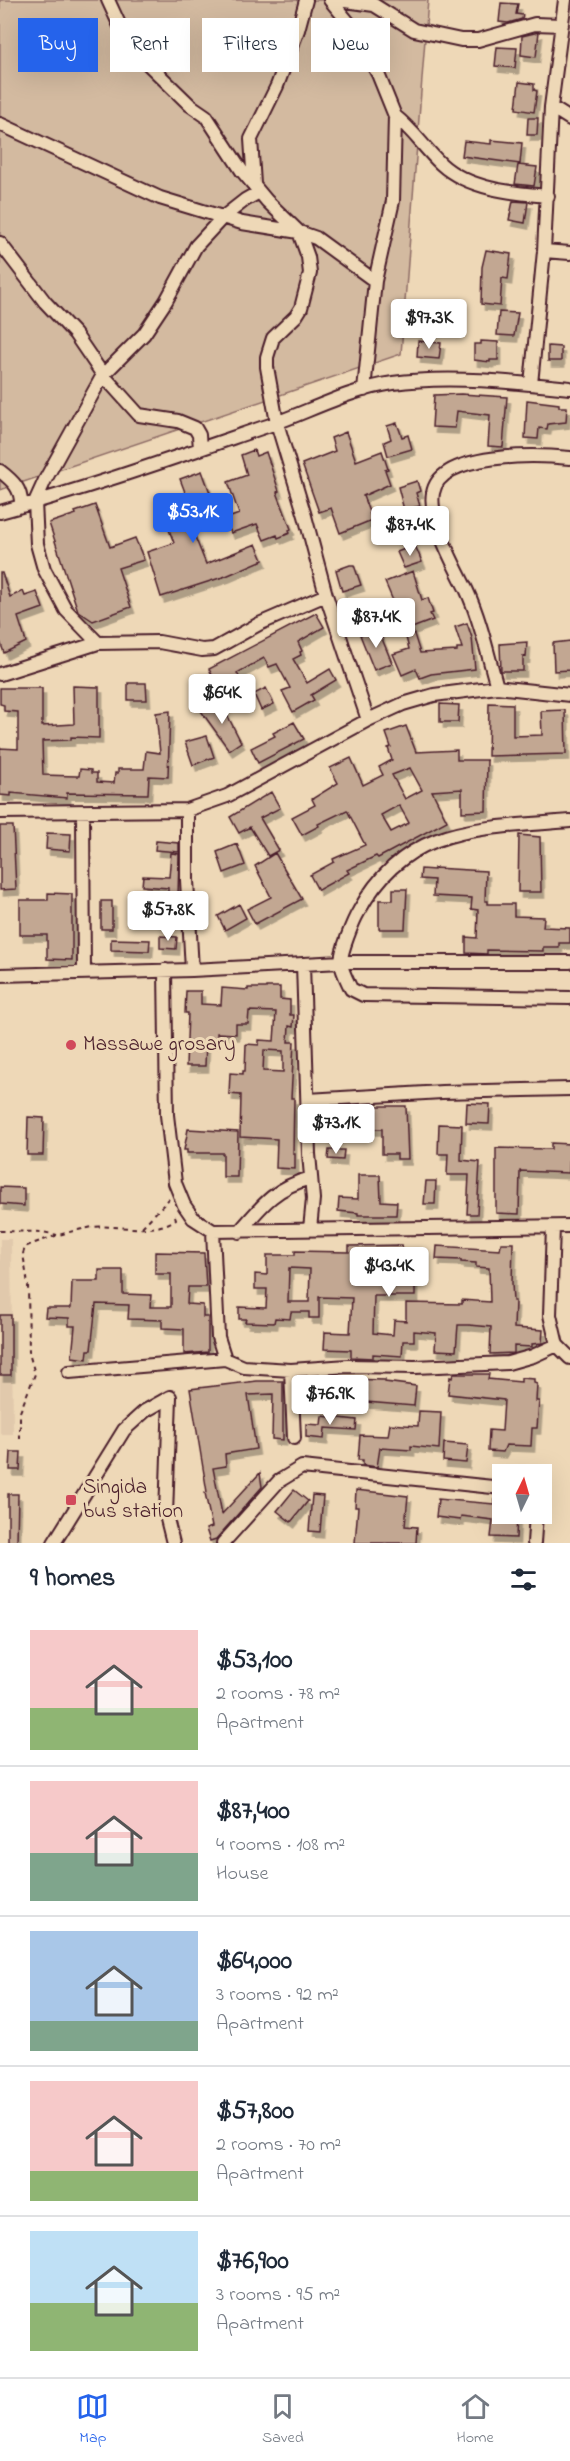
<!DOCTYPE html>
<html lang="en">
<head>
<meta charset="utf-8">
<style>
	body { margin:0; font-family:"Indie Flower",sans-serif; background:#f2f2f3; color:#1f2937; height:100vh; display:flex; flex-direction:column; font-size:22px; white-space:nowrap }
	* { box-sizing:border-box; margin:0 }
	p { font-size:20px; color:#747a83 }
	.icon { flex:none; width:33px; height:33px; fill:none; stroke:currentColor; stroke-width:2; stroke-linecap:round; stroke-linejoin:round }
	.map { position:relative; height:1543px; overflow:hidden }
	.panel { display:flex; flex-direction:column; background:#fff; flex:1 }
	.panel>* { flex:none }
	.guide { position:absolute; left:18px; top:18px; width:534px; height:54px; display:flex; gap:12px }
	.needle { width:39px; rotate:5deg }
	.fabs { position:absolute; left:492px; top:1464px; display:grid; gap:12px }
	.fabs a { display:grid; place-items:center; width:60px; height:60px; border-radius:0px; background:#fff; box-shadow:0 6px 24px #0002; font-size:30px }
	.price { position:absolute; translate:-50% -51px; padding:0 14px; border-radius:6px; background:#fff; color:#222; font-size:20px; line-height:39px; filter:drop-shadow(0 2px 3px #0008) }
	.price::after { content:''; position:absolute; left:50%; top:36px; width:18px; height:14px; margin-left:-9px; background:inherit; clip-path:polygon(0 0,100% 0,50% 100%) }
	.price.active { background:#2563eb; color:#fff }
	ul { padding:0; list-style:none }
	li { display:flex; align-items:center; gap:18px; height:150px; padding:0 30px }
	li+li { border-top:2px solid #e0e1e3 }
	li span { display:grid; place-items:center; flex:none; width:168px; height:120px; border-radius:0px; color:#555 }
	li>.icon { margin-inline-start:auto }
	span .icon { width:72px; height:72px; fill:#fffc; stroke-width:1 }
	li b { font-size:26px }
	h2 { display:flex; justify-content:space-between; align-items:center; height:72px; padding:0 30px; font-size:26px }
	.pill { padding:0 21px; border-radius:0px; background:#fff; box-shadow:0 6px 24px #0002; font-size:21px; line-height:54px }
	.pill.active { background:#2563eb; color:#fff }
	.tab-bar { display:flex; justify-content:space-around; align-items:center; height:84px; border-top:2px solid #e0e1e3; background:#fff; font-size:16px; color:#747a83 }
	.tab-bar a { display:grid; justify-items:center; gap:3px }
	.tab-bar .active { color:#2563eb }
	.map>svg:first-child { display:block }
</style>
</head>
<body>
<div class="map">
<svg width="570" height="1543" viewBox="0 0 570 1543">
	<defs>
		<filter id="shadow"><feDropShadow dx="3.5" dy="6" stdDeviation="0" flood-color="#0004"/></filter>
	</defs>
	<rect width="100%" height="100%" fill="#eed8b7"/>
	<filter id="ink" filterUnits="userSpaceOnUse"><feTurbulence type="fractalNoise" baseFrequency=".0167" numOctaves="2"/><feDisplacementMap in="SourceGraphic" scale="12" xChannelSelector="R" yChannelSelector="G"/><feConvolveMatrix kernelMatrix="1 2 1 2 8 2 1 2 1" color-interpolation-filters="sRGB"/></filter>
	<g filter="url(#ink)">
		<!-- built -->
		<path fill="#e1c9ac" d="M0 1239H11L13 1434H0Z"/>
		<!-- green -->
		<path fill="#d3baa0" stroke="#8e6c66" stroke-width="1.5" d="M0 0H428L401 354 0 490Z"/>
		<!-- building -->
		<path fill="#c2a792" stroke="#4a1f2b" stroke-width="1.5" fill-rule="evenodd" filter="url(#shadow)" d="M501 3 518 4 516 14 523 15 522 19 508 23 499 22Z
			M539 32 536 57 521 55 522 36Z
			M497 47 517 48 515 68 495 66Z
			M519 82 534 84V90L537 91 534 112 516 109Z
			M528 118H538L537 135H527Z
			M491 140 522 143 520 164 462 156 464 141 491 144Z
			M518 165 537 167 534 186 515 184Z
			M513 201 528 202 525 223 509 220Z
			M486 250 511 254 508 279 502 278 500 306 481 304 482 267Z
			M499 312 518 313 514 336 497 335Z
			M418 341 441 343 439 359 417 357Z
			M481 341 498 342V360H490V362L474 360V344H481Z
			M548 346 561 347V361H548Z
			M461 394 507 397 503 447 488 446 490 415 457 411 455 428 432 427 434 395Z
			M527 400 559 404V407H567L566 422 548 424 547 429 539 428 538 439 525 438Z
			M397 423 402 437 408 435 412 449 388 456 384 442 391 439 387 426Z
			M346 432 356 461 382 451 388 469 385 470 390 484 363 496 372 520 340 533 331 508 319 512 302 464 335 451 331 438Z
			M254 450 256 456 266 452 279 491 277 492 291 529 289 530 290 533 278 538 277 535 264 540 257 524 231 533 225 519 239 514 228 482 247 475 241 455Z
			M202 471 219 517 191 527 206 564 256 544 263 560 226 576 161 597 147 552 174 543 162 511 188 500 180 479Z
			M417 481 420 491 416 493 420 506 404 510 398 487Z
			M95 505 110 547 135 538 144 560 118 568 131 607 93 621 78 611 49 523 76 514 75 512Z
			M415 545 422 562 404 568 397 552Z
			M350 565H354L361 585 342 591 336 570Z
			M413 571 422 600 428 598 433 613 430 614 433 620 412 628 420 653 457 651V648H462L455 627 467 623 472 638 475 669 431 674 420 678 416 669 402 675 393 654 409 649 402 622 385 582Z
			M0 573H2L10 597 23 591 25 596 37 592 43 608 18 617 26 642 4 653 0 641Z
			M316 613 324 627 298 642 302 651 300 652 301 655 293 659 307 683 330 669 336 680 311 695 314 700 293 712 282 691 290 688 277 664 269 667 264 658 237 673 243 684 222 694 209 669Z
			M378 629 392 663 374 670 360 635Z
			M570 641V670L554 671 553 643Z
			M527 642 526 657 523 656V671H501L500 644Z
			M128 683H146L147 700H128Z
			M73 686 99 687V738L71 737V740L42 741 43 775 76 776H79L80 769 91 770V773H97V782L114 783 115 773H118V769H144L146 751 160 753 156 713 170 711 168 777 149 776 148 794 67 793V798L11 793V796L0 795V748L18 749V712L4 711V705L0 704V688H42V726L74 724Z
			M266 688 274 704 261 710 254 694Z
			M220 701 241 742 229 750 201 711Z
			M489 703 513 704V736L542 735 541 711 565 710 566 754 488 756Z
			M440 704 459 705 458 722H440Z
			M294 722 304 739 258 763 251 748 275 736 273 733Z
			M406 726 416 752 457 750V760H487L486 811 462 812V789L432 791 447 821 378 858 376 856 347 870 349 873 318 890 310 875 334 862 333 859 365 845 347 810 318 824 319 826 302 835 292 817 315 805 312 799 338 783 330 768 351 758 363 785 383 775 379 767 392 760 388 748 391 747 386 733ZM410 768 422 790 405 799 392 775ZM399 805 409 823 391 832 381 815Z
			M207 736 214 757 193 765 185 742Z
			M271 792 280 808 260 818 279 850 268 856 250 827 239 833 230 817Z
			M0 826H13L16 889 0 890Z
			M47 833 71 834 70 851 46 849Z
			M519 835 540 837 541 892H518Z
			M156 841 179 843V852L155 850Z
			M237 844 245 865 224 873 217 852Z
			M171 853 179 854 178 897 168 896V888L142 886 143 876 169 877Z
			M275 853 302 899 255 924 247 909 271 897 255 866Z
			M434 868 486 871 485 901H488V904H514V916L544 917 543 927 570 928V943H559V947H543V951L487 950V954L466 953V937L477 938 478 910 471 909 472 898 433 896 434 880 420 879 421 869 434 870Z
			M393 889H407L405 929H379V900H393Z
			M48 893 72 894V960L47 959V935H20V900H48Z
			M101 901H112V929H101Z
			M239 904 246 918 225 930 218 916Z
			M160 936 177 937 176 949 160 948Z
			M111 939 150 940 149 951 111 950Z
			M266 987H280V999L290 1000V1015H294L293 1027 289 1026 288 1042H294L291 1098H294L293 1154H295V1169L276 1168 277 1139 240 1137 241 1095 229 1094 230 1073 243 1074V1071H245L246 1044 259 1045V1040L274 1041 276 1012 249 1011 248 1024H236V1034L217 1033V1042H206L205 1066H186L188 1013H185L186 991H201V1004L221 1005 222 988 248 990V988H266ZM264 1050 283 1051V1072L263 1071Z
			M467 1103 490 1104 489 1124 466 1123Z
			M355 1106H406L408 1159H397V1154H382V1129H371L372 1121H326V1107Z
			M28 1117 44 1118 43 1155H27Z
			M439 1124 462 1125 461 1160 480 1162 477 1214H467L469 1175H447L448 1154H438Z
			M188 1129 238 1132 237 1177H223V1153H187V1150H184Z
			M551 1143 570 1144 569 1173 520 1171 519 1214 496 1213V1148L551 1149Z
			M329 1150H344L343 1160 328 1159Z
			M358 1175H380L381 1201 397 1202 396 1215H358V1213L338 1211 339 1198 358 1199Z
			M426 1181H436L435 1204H424Z
			M0 1187 24 1188V1206L0 1204Z
			M501 1243H513L512 1283 513 1301H515L514 1328 543 1330 542 1343 532 1344V1347L514 1346V1353L490 1354 491 1327 469 1325H458L456 1351 435 1350 436 1333 414 1331V1341H403L402 1356 373 1354V1358L351 1357V1350L324 1349 325 1332 350 1333 352 1298 319 1297V1318H309V1312H291L290 1319 275 1318 274 1323 245 1322 246 1319H239V1307L266 1308 267 1289H255V1274L267 1275V1255H295V1251L349 1252V1246L402 1245V1264H415V1296H374L373 1333 393 1335 394 1320 406 1321V1303L462 1304V1300L490 1302 489 1268 476 1267V1263L461 1262V1260L436 1259 437 1246 500 1250ZM289 1268 310 1269 309 1302H288Z
			M155 1252 204 1253 206 1287H188L187 1304 203 1305V1317H208V1352L184 1354V1329L162 1328V1320L128 1319 129 1305 96 1304 91 1350H88L87 1359 72 1357 75 1326H69V1318L45 1317 46 1308H71L72 1281H99V1270H123V1294L151 1295 150 1307H171V1274H155Z
			M0 1315H11V1375H0Z
			M453 1374H489L488 1379 521 1382V1378L534 1379V1383L537 1384 536 1401H539L537 1428H532L531 1446 506 1445 503 1452 488 1451 489 1430 502 1431 504 1400 448 1394 450 1377 452 1378Z
			M338 1379 385 1380V1382L416 1386 414 1406 366 1402 367 1393 339 1394Z
			M257 1381H283V1440L272 1439 273 1394 248 1395 256 1449 225 1454 226 1466 213 1468 222 1514 260 1473 262 1487 216 1539 210 1541 206 1529 212 1527 205 1493 207 1492 190 1389Z
			M419 1411 441 1412 439 1449 411 1446V1450L380 1448 377 1467 363 1465V1460H358L360 1435 388 1436 390 1424 418 1426Z
			M322 1416 357 1420 356 1430 325 1428 324 1439 306 1437V1424L321 1425Z
			M444 1443 468 1445 466 1463 443 1461Z
			M11 1452H21L20 1470H10Z
			M294 1490 308 1501 291 1522 277 1511Z
			M356 1490 408 1496 405 1526 417 1527 416 1543H355L358 1507H355Z
			M8 1494H18L17 1543H8Z
			M312 1495 323 1496 320 1532 309 1531Z
			M495 1496H502V1514H517L516 1538 491 1537 493 1520 461 1516 460 1520 436 1517 438 1499 494 1504Z"/>
		<g fill="none" stroke-linecap="round" stroke-linejoin="round">
			<!-- minor casing -->
			<g stroke="#4a1f2b" stroke-width="16">
				<path id="minor" d="M108 0 125 37 149 65 190 105 206 116 242 171 267 201 299 232 308 257 310 273 301 308 296 316 273 338 267 357V367L277 423 305 516 326 595 368 720
					M330 0 350 24 378 74 395 116 393 201 375 281 364 390
					M338 0 374 5 414 30 461 40H478L535 24 562 25
					M551 107 570 119
					M395 116C413 130 424 148 441 164 468 189 512 193 548 196
					M0 124 160 198 242 223 299 232 316 238 375 281
					M254 184 251 139 277 86 298 30 306 0
					M0 243 45 302 75 334 103 375 139 415 178 421 195 428 199 435 200 449
					M544 251 570 253
					M531 384 544 251 551 107 565 0
					M0 471C13 481 22 489 21 506
					M0 512C92 487 182 455 273 424 312 410 352 389 393 383 447 375 515 382 570 388
					M98 643 66 610 44 569 37 544 35 502 45 480 103 375 144 334 166 301 196 246 222 218 245 200 259 192
					M0 674 98 643 159 642 202 650 214 649 259 624 326 595
					M497 687C488 656 481 621 467 591 456 568 428 519 433 493 440 451 539 455 570 458
					M187 810V880L192 970
					M0 812 187 810 227 796 368 720 403 704 434 695 497 687 570 695
					M83 812 84 973
					M570 821C482 829 406 823 359 911 353 921 340 953 341 963 342 972 348 982 351 989L363 995 570 998
					M303 964 309 1154 313 1199 310 1229
					M165 970 167 1115 175 1183 184 1205 193 1218 213 1231 570 1226
					M0 975 192 970 341 962H570
					M308 1100 442 1092 570 1089
					M553 1227 550 1315 557 1345 570 1358
					M213 1231 218 1337 225 1359
					M239 1232C262 1205 276 1187 311 1178
					M291 1370 294 1438
					M69 1372 225 1359 244 1367 291 1370 348 1366 415 1367 508 1363 533 1356 557 1345
					M170 1397 166 1515 173 1543
					M54 1543 124 1430 145 1411 170 1397
					M223 1543 279 1481 302 1467 502 1488
					M534 1543 536 1514"/>
			</g>
			<!-- path -->
			<path stroke="#4a1f2b" stroke-width="2" stroke-dasharray="4.5 4.5" stroke-linecap="butt" d="M142 1227 169 1199
				M0 1231 43 1232 57 1235
				M20 1439V1412L35 1374 29 1353 28 1284 23 1254 25 1247C46 1238 70 1231 93 1227 118 1224 153 1236 176 1219L175 1216"/>
			<!-- minor -->
			<use href="#minor" stroke="#eed8b7" stroke-width="12"/>
		</g>
	</g>
	<!-- markers -->
	<g fill="#d1495b" stroke="#eed8b7" stroke-width="2">
		<circle cx="71" cy="1045" r="6"/>
		<rect x="65" y="1494" width="12" height="12" rx="3"/>
	</g>
	<g text-anchor="middle" dominant-baseline="central" stroke-width="6" stroke-linejoin="round" paint-order="stroke">
		<!-- poi labels -->
		<g font-size="21" fill="#4a1f2b" stroke="#eed8b7" text-anchor="start">
			<text x="83" y="1045">Massawe grosary</text>
			<text x="83" y="1488">Singida<tspan x="83" dy="24">bus station</tspan></text>
		</g>
	</g>
</svg>
<div class="fabs">
<a><svg class="needle" viewBox="-14 -14 28 28"><path d="M0-13l5 13h-10z" fill="#e53935"/><path d="M0 13l5-13h-10z" fill="#747a83"/></svg></a>
</div>
<b class="price" style="left:429px;top:350px">$97.3K</b>
<b class="price active" style="left:193px;top:544px">$53.1K</b>
<b class="price" style="left:410px;top:557px">$87.4K</b>
<b class="price" style="left:376px;top:649px">$87.4K</b>
<b class="price" style="left:222px;top:725px">$64K</b>
<b class="price" style="left:168px;top:942px">$57.8K</b>
<b class="price" style="left:336px;top:1155px">$73.1K</b>
<b class="price" style="left:389px;top:1298px">$43.4K</b>
<b class="price" style="left:330px;top:1426px">$76.9K</b>
<div class="guide">
<a class="pill active">Buy</a>
<a class="pill">Rent</a>
<a class="pill">Filters</a>
<a class="pill">New</a>
</div>
</div>
<section class="panel">
<h2>9 homes<svg class="icon" aria-label="filters" viewBox="0 0 24 24"><path d="M4 7h16M4 17h16"/><circle cx="9" cy="7" r="2"/><circle cx="15" cy="17" r="2"/></svg></h2>
<ul>
<li><span style="background:linear-gradient(#f6c9c9 65%,#8fb573 0)"><svg class="icon" aria-label="home" viewBox="0 0 24 24"><path d="M3 11l9-7 9 7M6 9v11h12V9"/></svg></span><div><b>$53,100</b><p>2 rooms · 78 m²</p><p>Apartment</p></div></li>
<li><span style="background:linear-gradient(#f6c9c9 60%,#7fa58c 0)"><svg class="icon" aria-label="home" viewBox="0 0 24 24"><path d="M3 11l9-7 9 7M6 9v11h12V9"/></svg></span><div><b>$87,400</b><p>4 rooms · 108 m²</p><p>House</p></div></li>
<li><span style="background:linear-gradient(#a9c7e8 75%,#7fa58c 0)"><svg class="icon" aria-label="home" viewBox="0 0 24 24"><path d="M3 11l9-7 9 7M6 9v11h12V9"/></svg></span><div><b>$64,000</b><p>3 rooms · 92 m²</p><p>Apartment</p></div></li>
<li><span style="background:linear-gradient(#f6c9c9 75%,#8fb573 0)"><svg class="icon" aria-label="home" viewBox="0 0 24 24"><path d="M3 11l9-7 9 7M6 9v11h12V9"/></svg></span><div><b>$57,800</b><p>2 rooms · 70 m²</p><p>Apartment</p></div></li>
<li><span style="background:linear-gradient(#bfe0f5 60%,#8fb573 0)"><svg class="icon" aria-label="home" viewBox="0 0 24 24"><path d="M3 11l9-7 9 7M6 9v11h12V9"/></svg></span><div><b>$76,900</b><p>3 rooms · 95 m²</p><p>Apartment</p></div></li>
</ul>
</section>
<nav class="tab-bar">
<a class="active"><svg class="icon" aria-label="map" viewBox="0 0 24 24"><path d="M3 6l6-2 6 2 6-2v14l-6 2-6-2-6 2zM9 4v14M15 6v14"/></svg>Map</a>
<a><svg class="icon" aria-label="saved" viewBox="0 0 24 24"><path d="M7 4h10v16l-5-4-5 4z"/></svg>Saved</a>
<a><svg class="icon" aria-label="home" viewBox="0 0 24 24"><path d="M3 11l9-7 9 7M6 9v11h12V9"/></svg>Home</a>
</nav>
</body>
</html>
